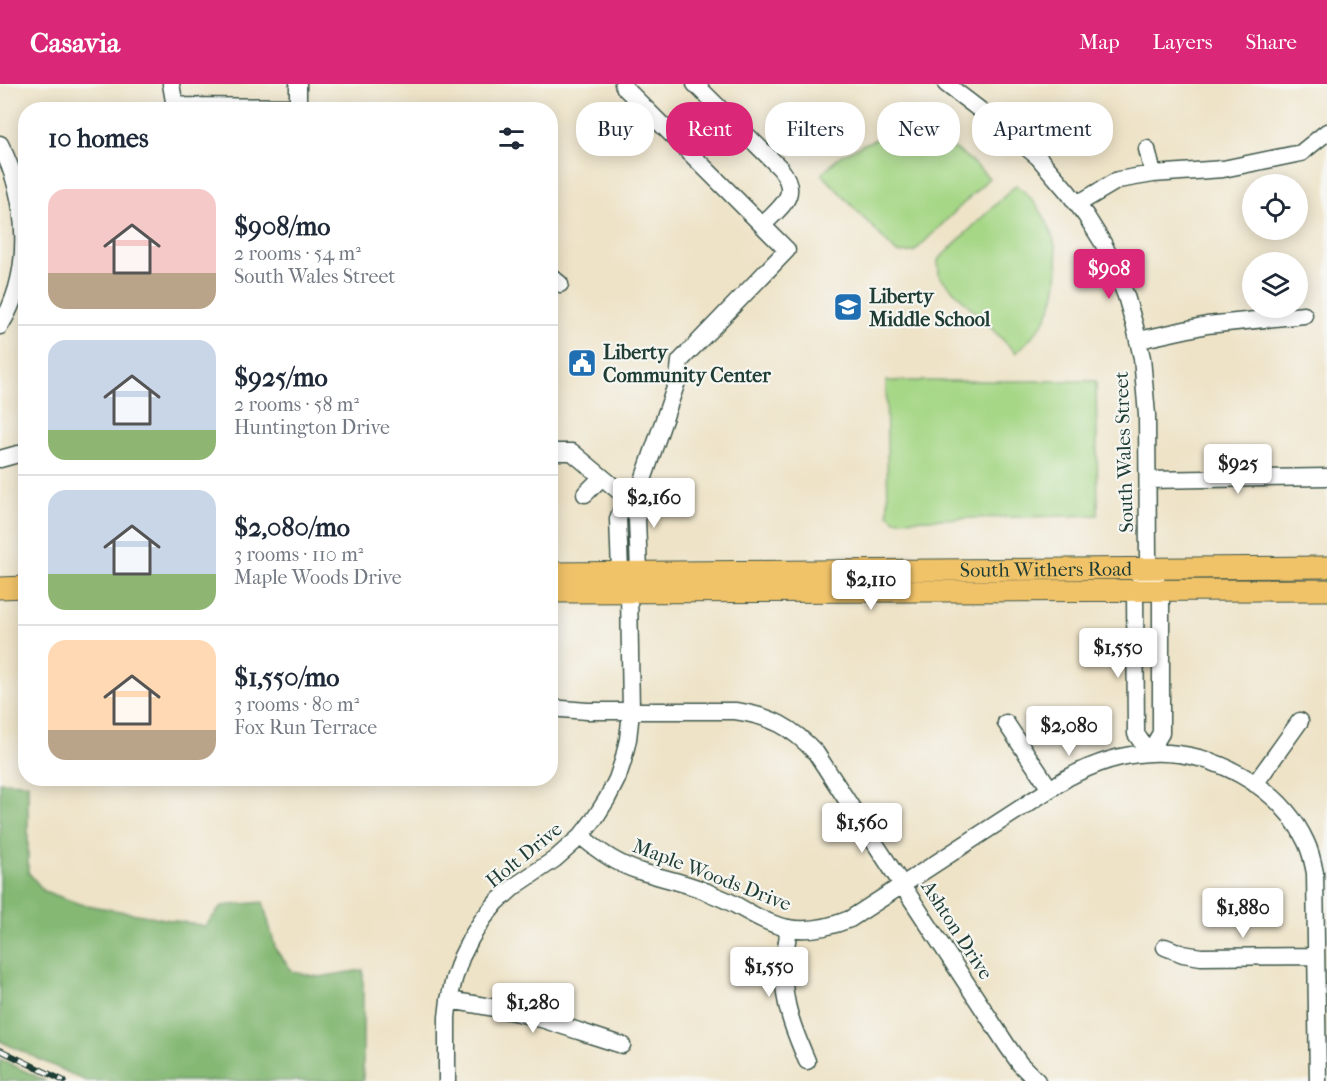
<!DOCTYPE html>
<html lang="en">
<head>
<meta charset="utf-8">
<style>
	body { margin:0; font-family:"IM FELL French Canon",serif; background:#f6f6f7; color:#1f2937; height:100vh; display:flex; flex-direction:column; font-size:22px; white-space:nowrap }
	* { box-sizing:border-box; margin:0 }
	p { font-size:20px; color:#747a83 }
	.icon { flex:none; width:33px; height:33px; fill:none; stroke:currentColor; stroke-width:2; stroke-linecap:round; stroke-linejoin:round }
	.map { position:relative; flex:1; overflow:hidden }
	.side { position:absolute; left:18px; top:18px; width:540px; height:684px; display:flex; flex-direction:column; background:#fff; border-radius:24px; box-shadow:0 3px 15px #0003 }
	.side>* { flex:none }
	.banner { position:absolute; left:576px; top:18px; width:570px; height:54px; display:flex; gap:12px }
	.controls { position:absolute; left:1242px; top:90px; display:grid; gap:12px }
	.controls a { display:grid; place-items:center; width:66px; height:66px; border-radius:50%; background:#fff; box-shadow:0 3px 15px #0003; font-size:30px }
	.price { position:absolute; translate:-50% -51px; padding:0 14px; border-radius:6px; background:#fff; color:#222; font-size:20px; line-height:39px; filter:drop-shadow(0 2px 3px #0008) }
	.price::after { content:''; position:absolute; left:50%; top:36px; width:18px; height:14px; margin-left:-9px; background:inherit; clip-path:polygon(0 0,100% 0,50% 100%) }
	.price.active { background:#db2777; color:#fff }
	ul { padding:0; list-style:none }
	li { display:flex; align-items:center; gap:18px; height:150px; padding:0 30px }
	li+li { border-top:2px solid #e0e1e3 }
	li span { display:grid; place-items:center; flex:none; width:168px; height:120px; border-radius:18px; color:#555 }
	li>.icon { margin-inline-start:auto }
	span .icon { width:72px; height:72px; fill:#fffc; stroke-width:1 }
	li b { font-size:26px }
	h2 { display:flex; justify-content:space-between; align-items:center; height:72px; padding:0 30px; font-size:26px }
	.chip { padding:0 21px; border-radius:24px; background:#fff; box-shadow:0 3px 15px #0003; font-size:21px; line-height:54px }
	.chip.active { background:#db2777; color:#fff }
	header { display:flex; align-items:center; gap:36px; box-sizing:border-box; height:84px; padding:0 30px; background:#db2777; color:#fff }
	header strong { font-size:28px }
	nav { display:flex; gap:33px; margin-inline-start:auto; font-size:21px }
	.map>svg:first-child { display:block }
</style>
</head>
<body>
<header>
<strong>Casavia</strong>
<nav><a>Map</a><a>Layers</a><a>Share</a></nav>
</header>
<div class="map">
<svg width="1327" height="997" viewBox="0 0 1327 997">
	<rect width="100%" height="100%" fill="#f6f6f2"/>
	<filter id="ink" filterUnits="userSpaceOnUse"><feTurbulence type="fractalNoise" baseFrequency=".0167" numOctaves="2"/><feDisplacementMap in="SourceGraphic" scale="12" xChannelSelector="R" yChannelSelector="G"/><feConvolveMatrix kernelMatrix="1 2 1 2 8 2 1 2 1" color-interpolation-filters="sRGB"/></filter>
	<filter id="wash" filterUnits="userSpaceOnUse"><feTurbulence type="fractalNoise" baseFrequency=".008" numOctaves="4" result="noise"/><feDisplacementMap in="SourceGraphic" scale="24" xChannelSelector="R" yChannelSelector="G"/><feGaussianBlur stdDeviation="1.35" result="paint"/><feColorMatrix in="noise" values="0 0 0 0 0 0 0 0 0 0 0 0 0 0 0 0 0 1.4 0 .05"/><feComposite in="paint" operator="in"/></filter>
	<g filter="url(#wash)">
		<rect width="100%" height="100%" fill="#eee3c7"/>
		<!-- green -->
		<path fill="#a6d786" stroke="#628a5d" stroke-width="1.5" d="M911 51C948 58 963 67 989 94L914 168 897 169 822 90 840 72 864 60 884 52Z
			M1016 101C1057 132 1069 188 1046 234 1038 248 1027 258 1016 269L939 192 938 176Z
			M886 297H1096L1098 431 895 436 888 430Z"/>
		<!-- forest -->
		<path fill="#84b873" stroke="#527a54" stroke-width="1.5" d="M0 698 28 699V788L44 807 80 820 205 842 222 822 263 818 276 866 293 888 319 893 363 886V997H86L0 957Z
			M0 975 46 997H0Z"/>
	</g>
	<g filter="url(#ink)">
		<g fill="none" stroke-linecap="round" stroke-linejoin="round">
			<!-- minor casing -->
			<g stroke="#3e564a" stroke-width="19">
				<path id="minor" d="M171 0 174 17 184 22 298 23
					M298 0V26
					M695 0 780 84C801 111 782 121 763 141
					M946 0 1001 42 1038 73 1068 108 1086 132 1103 159 1114 182 1126 212 1135 243 1142 274 1147 331 1148 473V484L1135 507 1136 650 1149 669 1161 649V507L1156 497
					M0 60C28 115 34 188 0 242
					M1147 65 1153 90
					M1076 119 1086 115 1118 96 1153 90 1223 85 1301 69 1327 48
					M550 192 560 200
					M1138 257 1148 254 1207 241 1304 231
					M550 368H572L626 413 637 434 639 488 634 499
					M0 375 18 370
					M1148 396 1327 393
					M585 410 602 393
					M550 624 587 627H735C771 632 792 643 816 669L1008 963 1020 980 1037 997
					M1006 639 1050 705
					M1255 700 1300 637
					M581 752C598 767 617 780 639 787 661 794 684 798 705 807 713 811 722 814 730 818 749 828 767 840 788 844 810 848 830 843 850 835L1067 694C1093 680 1120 670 1150 669 1211 666 1280 701 1306 758 1311 768 1313 779 1315 789L1318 997
					M789 844C787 858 784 872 784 886 782 918 795 949 807 977
					M1165 863 1183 870 1201 873 1316 872
					M449 916C480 921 511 926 541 935 568 943 595 953 622 961
					M447 997V933L449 916 454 895 461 874 471 854 483 835 497 818 515 802 555 775 581 752 595 734 607 715 617 695 623 677 628 655 631 628 629 508 620 488 618 435 626 413 642 399 678 295 680 277 787 166 625 4 623 0"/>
			</g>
			<!-- major casing -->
			<g stroke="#3e564a" stroke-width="23">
				<g id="major">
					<path id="s1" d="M550 489 1327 483"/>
					<path d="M0 504 26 503"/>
					<path d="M550 508 1327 506"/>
				</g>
			</g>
			<!-- minor -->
			<use href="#minor" stroke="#fff" stroke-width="16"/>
			<!-- major -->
			<use href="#major" stroke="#f1c369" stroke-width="21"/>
			<!-- rail casing -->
			<g stroke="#1f3d34" stroke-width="6">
				<path id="rail" d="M0 966 64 997"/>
			</g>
			<!-- rail -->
			<use href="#rail" stroke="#f6f6f2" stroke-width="4" stroke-dasharray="11" stroke-linecap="butt"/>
		</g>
	</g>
	<!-- icons -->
	<defs>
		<g id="school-square" transform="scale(1.5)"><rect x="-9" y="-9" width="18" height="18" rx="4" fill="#1f6fb2" stroke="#f6f6f2"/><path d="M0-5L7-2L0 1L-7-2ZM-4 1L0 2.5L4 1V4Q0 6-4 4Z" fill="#fff"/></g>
		<g id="civic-square" transform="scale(1.5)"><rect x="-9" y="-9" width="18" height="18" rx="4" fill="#1f6fb2" stroke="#f6f6f2"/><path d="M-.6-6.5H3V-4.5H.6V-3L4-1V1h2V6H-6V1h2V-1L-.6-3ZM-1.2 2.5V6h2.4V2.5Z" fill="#fff"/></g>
	</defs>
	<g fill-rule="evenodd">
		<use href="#school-square" x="848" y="223"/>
		<use href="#civic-square" x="582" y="279"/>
	</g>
	<g text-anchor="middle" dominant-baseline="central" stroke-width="4.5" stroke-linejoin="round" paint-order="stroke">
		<!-- poi labels -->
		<g font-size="20" font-weight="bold" fill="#1f3d34" stroke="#f6f6f2" text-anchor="start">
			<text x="869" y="212">Liberty<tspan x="869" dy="23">Middle School</tspan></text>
			<text x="603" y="268">Liberty<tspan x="603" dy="23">Community Center</tspan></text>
		</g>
		<!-- street labels -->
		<g font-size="20" fill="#1f3d34" stroke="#f6f6f2">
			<text transform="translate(1124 368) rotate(-92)">South Wales Street</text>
			<text stroke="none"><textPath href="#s1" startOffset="496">South Withers Road</textPath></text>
			<text transform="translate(524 771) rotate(-39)">Holt Drive</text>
			<text transform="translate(712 791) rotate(21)">Maple Woods Drive</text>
			<text transform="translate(957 846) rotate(57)">Ashton Drive</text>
		</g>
	</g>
</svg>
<div class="controls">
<a><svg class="icon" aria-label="locate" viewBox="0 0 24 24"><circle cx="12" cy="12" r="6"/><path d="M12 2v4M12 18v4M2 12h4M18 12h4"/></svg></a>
<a><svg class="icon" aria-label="layers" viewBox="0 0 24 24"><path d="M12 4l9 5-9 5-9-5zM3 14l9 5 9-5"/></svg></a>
</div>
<b class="price active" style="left:1109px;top:216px">$908</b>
<b class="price" style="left:1238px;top:411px">$925</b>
<b class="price" style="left:654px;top:445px">$2,160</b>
<b class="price" style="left:871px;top:527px">$2,110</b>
<b class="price" style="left:1118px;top:595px">$1,550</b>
<b class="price" style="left:1069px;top:673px">$2,080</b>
<b class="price" style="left:862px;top:770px">$1,560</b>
<b class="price" style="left:1243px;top:855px">$1,880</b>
<b class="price" style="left:769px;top:914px">$1,550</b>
<b class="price" style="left:533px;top:950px">$1,280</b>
<div class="banner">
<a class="chip">Buy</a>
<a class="chip active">Rent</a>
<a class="chip">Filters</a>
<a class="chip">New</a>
<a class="chip">Apartment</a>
</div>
<section class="side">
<h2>10 homes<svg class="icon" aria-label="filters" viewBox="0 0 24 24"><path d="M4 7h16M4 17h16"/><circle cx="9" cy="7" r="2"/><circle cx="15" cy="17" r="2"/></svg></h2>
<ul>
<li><span style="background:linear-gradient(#f6c9c9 70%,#b9a48a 0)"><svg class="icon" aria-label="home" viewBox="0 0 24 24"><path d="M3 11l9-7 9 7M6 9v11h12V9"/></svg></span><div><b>$908/mo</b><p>2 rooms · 54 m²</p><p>South Wales Street</p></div></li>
<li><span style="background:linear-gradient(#c9d6e8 75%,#8fb573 0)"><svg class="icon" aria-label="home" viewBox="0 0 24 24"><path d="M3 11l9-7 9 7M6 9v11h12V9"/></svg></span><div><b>$925/mo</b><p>2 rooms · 58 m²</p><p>Huntington Drive</p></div></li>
<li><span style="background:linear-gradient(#c9d6e8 70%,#8fb573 0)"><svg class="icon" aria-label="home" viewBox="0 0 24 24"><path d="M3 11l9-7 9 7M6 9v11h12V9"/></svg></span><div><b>$2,080/mo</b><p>3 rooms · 110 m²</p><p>Maple Woods Drive</p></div></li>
<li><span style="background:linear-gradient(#ffd9b3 75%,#b9a48a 0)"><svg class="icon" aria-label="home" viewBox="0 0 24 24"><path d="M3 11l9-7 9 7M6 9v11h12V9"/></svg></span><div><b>$1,550/mo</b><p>3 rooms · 80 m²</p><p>Fox Run Terrace</p></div></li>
</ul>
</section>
</div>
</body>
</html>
